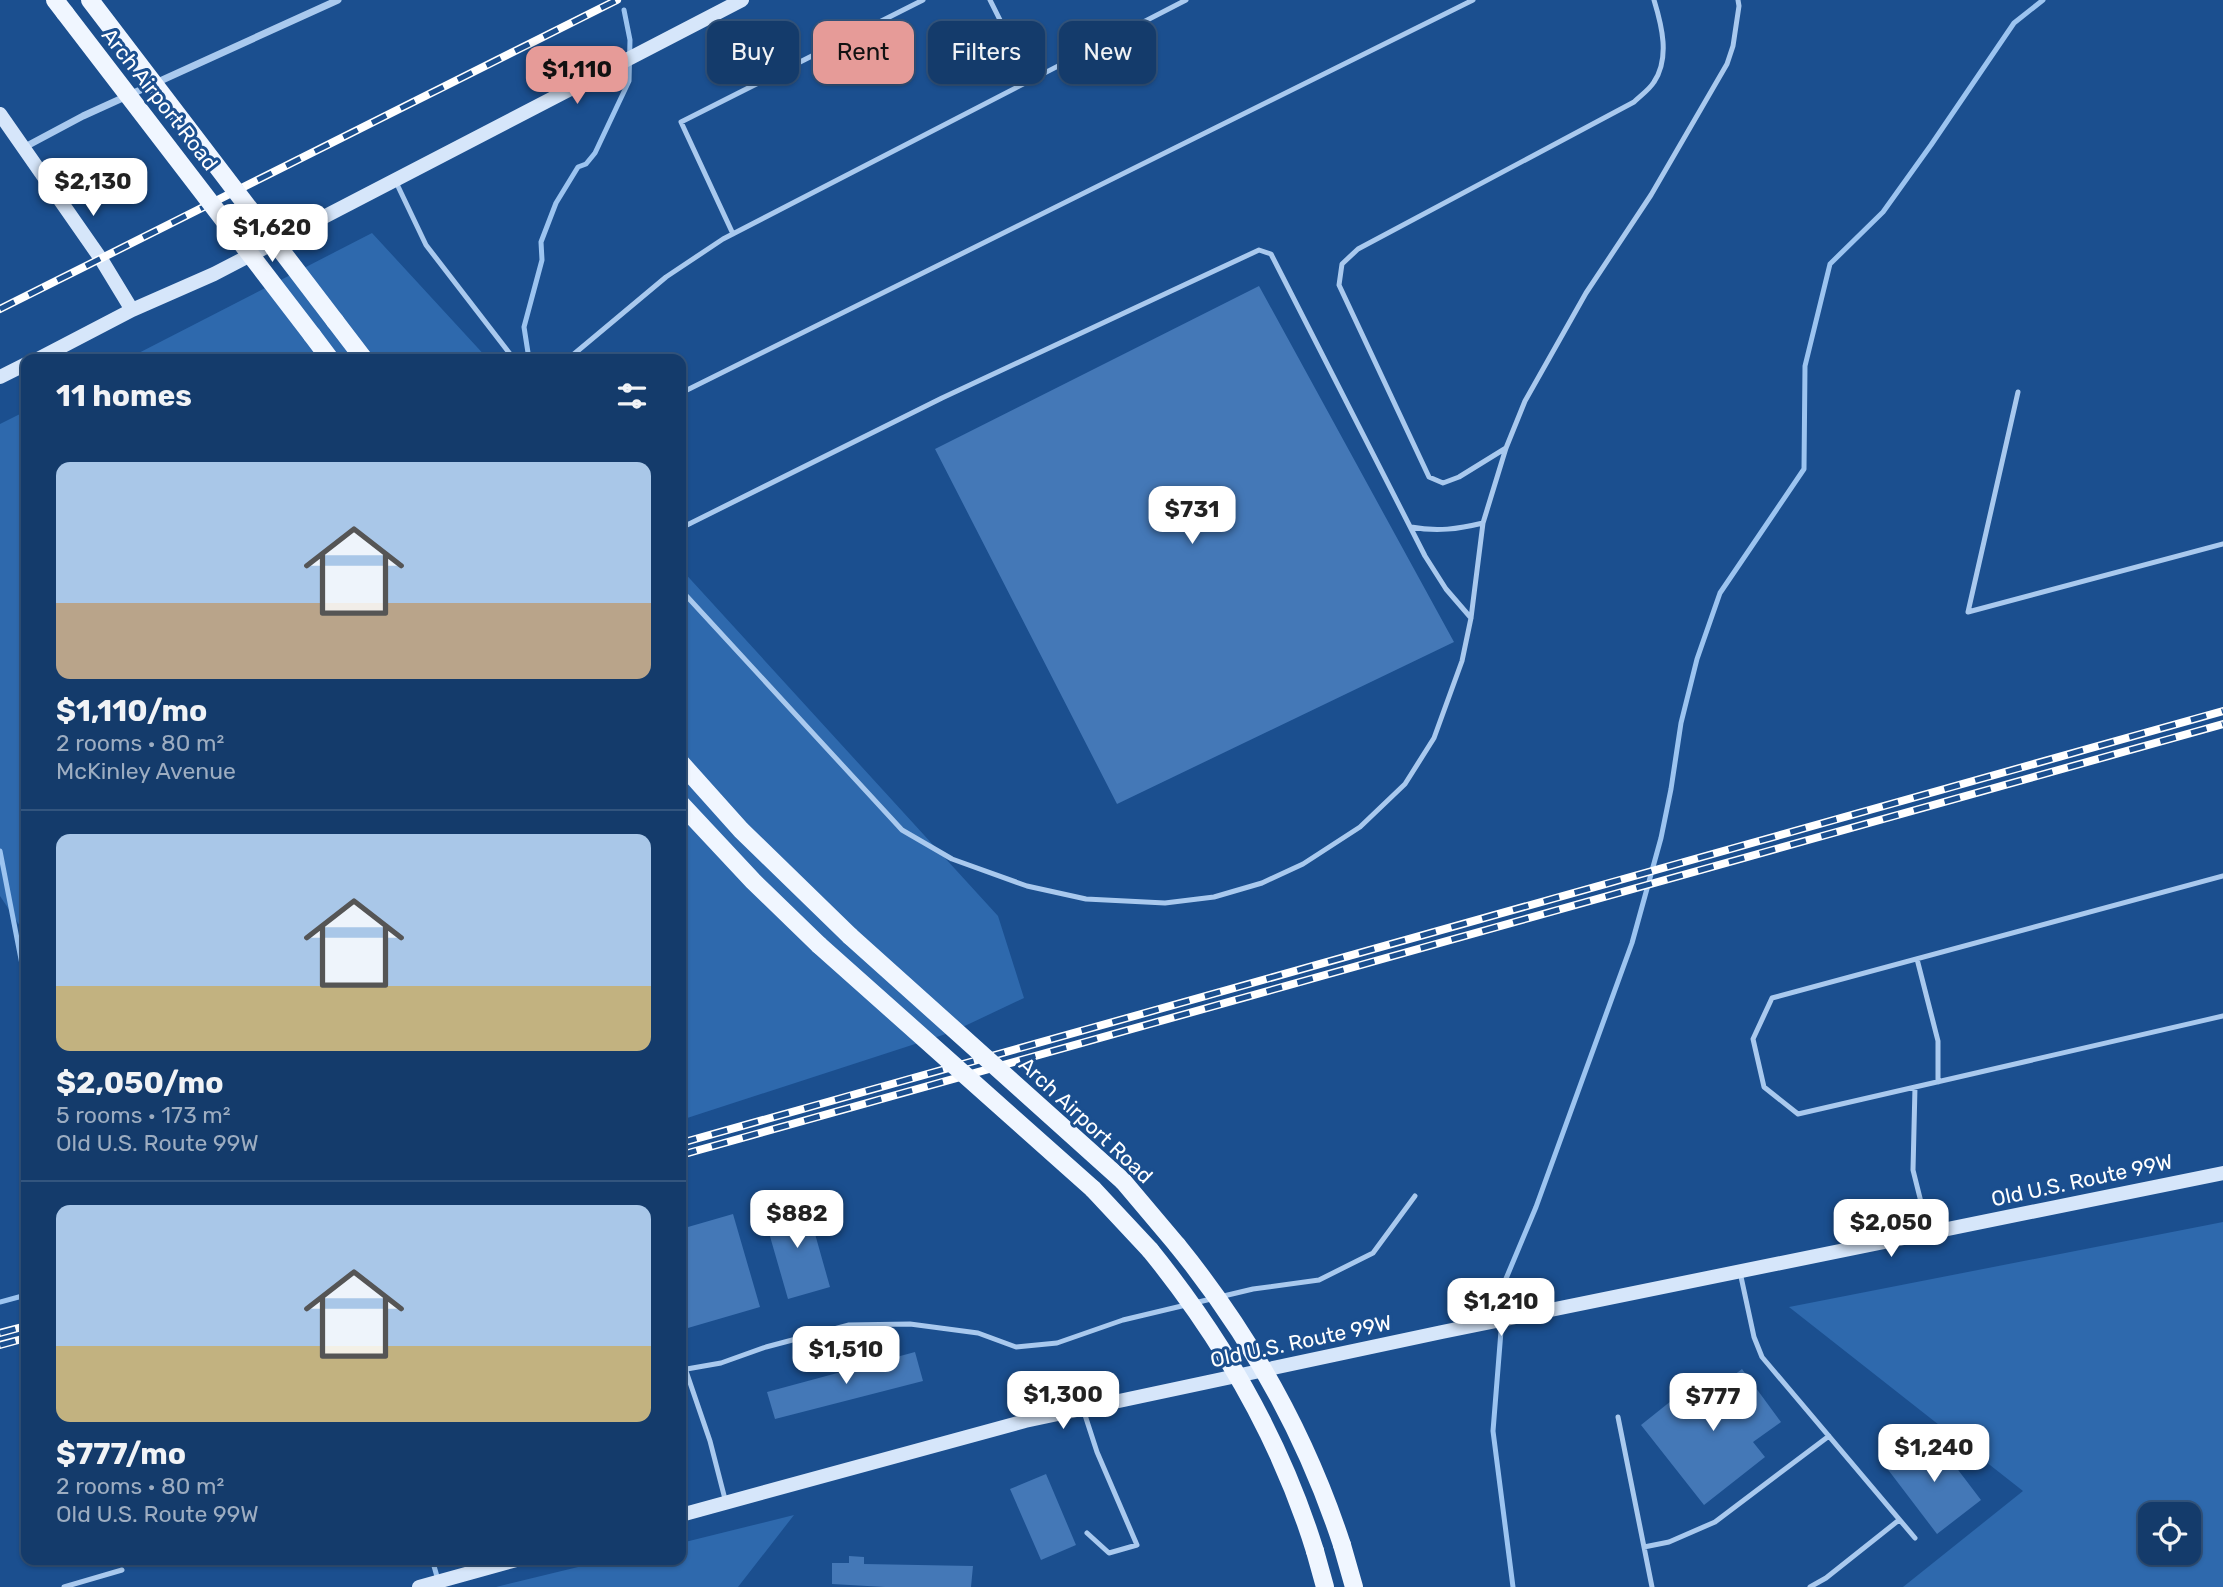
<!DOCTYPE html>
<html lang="en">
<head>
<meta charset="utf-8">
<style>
	body { margin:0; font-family:Rubik,sans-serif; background:#1d4271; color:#f1f3f6; height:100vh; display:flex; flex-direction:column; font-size:26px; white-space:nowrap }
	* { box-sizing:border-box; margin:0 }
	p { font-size:23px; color:#9dadc1 }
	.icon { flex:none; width:38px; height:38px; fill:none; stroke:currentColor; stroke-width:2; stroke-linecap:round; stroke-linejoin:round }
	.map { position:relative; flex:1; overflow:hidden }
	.details { position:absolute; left:21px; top:354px; width:665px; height:1211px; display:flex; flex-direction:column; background:#143b6b; border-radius:14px; box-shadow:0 2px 5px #0004,0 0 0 2px #33557e }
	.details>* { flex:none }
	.top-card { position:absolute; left:707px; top:21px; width:665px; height:63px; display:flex; gap:14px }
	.buttons { position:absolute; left:2138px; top:1502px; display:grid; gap:14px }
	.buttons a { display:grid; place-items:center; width:63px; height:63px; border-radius:14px; background:#143b6b; box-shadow:0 2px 5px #0004,0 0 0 2px #33557e; font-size:35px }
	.price { position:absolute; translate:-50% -60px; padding:0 16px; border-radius:14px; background:#fff; color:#222; font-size:23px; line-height:46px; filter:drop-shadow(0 2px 4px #0008) }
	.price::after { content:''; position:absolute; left:50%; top:42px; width:21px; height:16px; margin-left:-10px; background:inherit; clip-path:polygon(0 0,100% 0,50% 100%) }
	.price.selected { background:#e69b98; color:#111 }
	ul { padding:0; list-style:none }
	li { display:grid; align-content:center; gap:14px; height:371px; padding:0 35px }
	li+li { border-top:2px solid #33557e }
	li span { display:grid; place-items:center; height:217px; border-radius:14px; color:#555 }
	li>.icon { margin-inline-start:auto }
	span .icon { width:126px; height:126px; fill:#fffc; stroke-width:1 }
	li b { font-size:30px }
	h2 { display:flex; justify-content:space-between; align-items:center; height:84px; padding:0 35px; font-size:30px }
	.pill { padding:0 24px; border-radius:14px; background:#143b6b; box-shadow:0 2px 5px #0004,0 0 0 2px #33557e; font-size:24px; line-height:63px }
	.pill.selected { background:#e69b98; color:#111 }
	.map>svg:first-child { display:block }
</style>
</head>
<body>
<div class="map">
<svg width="2223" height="1587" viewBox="0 0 2223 1587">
	<rect width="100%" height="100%" fill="#1b4f8f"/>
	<!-- green -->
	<path fill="#2e69ad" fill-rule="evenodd" d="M372 233 488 359H127Z
		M26 411V935L0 896V424Z
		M681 569 998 916 1024 998 952 1032 681 1120Z
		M2223 1222V1587H1903L2023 1491 1789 1307ZM2151 1514H2189V1552H2151Z
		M794 1515 738 1587H496L611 1559H681V1543Z"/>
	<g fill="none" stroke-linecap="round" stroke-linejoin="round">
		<!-- stream -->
		<path stroke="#9cc4f0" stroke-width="5" d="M529 359 524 327 542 260 541 242 556 203 578 167 586 164 595 153 629 81 630 40 624 10
			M0 851 26 985
			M0 1302 26 1295
			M432 1559 438 1580
			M1513 1587 1493 1431 1505 1281 1536 1207 1632 943 1661 838 1671 789 1681 723 1697 659 1720 593 1804 469 1805 366 1830 264 1883 212 1931 145 2014 23 2043 0"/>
	</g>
	<!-- building -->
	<path fill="#4478b7" d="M1259 286 1454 642 1117 804 935 449Z
		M806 1202 830 1287 788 1299 763 1212Z
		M733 1214 760 1307 681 1330V1229Z
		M915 1352 923 1381 775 1419 767 1392Z
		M1742 1369 1781 1422 1753 1442 1765 1457 1704 1505 1641 1425 1701 1377 1713 1391Z
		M1930 1433 1981 1500 1937 1534 1886 1467Z
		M1046 1474 1076 1545 1041 1560 1010 1489Z
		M849 1556 864 1557V1564L973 1566 971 1587H885L832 1584V1563H849Z"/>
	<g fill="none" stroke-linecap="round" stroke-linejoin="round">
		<!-- lane -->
		<path stroke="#a9c9ee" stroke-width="5" d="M990 0 1030 80
			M395 180 426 245 514 359
			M733 234 681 122 923 0
			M568 359 666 277 723 239 1186 0
			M2018 392 1968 612 2223 544
			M681 393 1473 0
			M1506 448 1459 477 1443 483 1429 477 1339 285 1342 264 1358 249 1634 102C1640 96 1649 90 1654 82 1670 58 1662 26 1654 0
			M1411 527C1437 532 1458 529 1483 523
			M681 528 942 398 1259 250 1271 254 1425 556 1446 589 1471 618
			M681 590 902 830 952 859 1027 886 1086 899 1165 903 1214 897 1262 883 1303 864 1360 827 1405 784 1434 738 1462 661 1471 618 1483 523 1506 448 1525 401 1586 293 1651 195 1727 64 1733 46 1739 6 1738 0
			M2223 876 1772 998 1753 1039 1764 1087 1798 1114 2223 1016
			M1917 959 1938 1041V1082
			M1915 1087 1913 1170 1928 1230
			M1740 1272 1754 1337 1762 1357 1915 1538
			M681 1370 721 1363 766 1347 849 1325 910 1324 978 1333 1016 1347 1057 1343 1123 1320 1253 1289 1319 1280 1373 1253 1415 1196
			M686 1371 710 1441 726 1503
			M1084 1412 1097 1452 1137 1545 1109 1553 1087 1533
			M1618 1417 1652 1587
			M1644 1547 1669 1542 1715 1522 1829 1436
			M64 1587 122 1570
			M1810 1587 1826 1578 1899 1520"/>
		<!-- street -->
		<path stroke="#a9c9ee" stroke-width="7" d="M23 148 83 116 338 0"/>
		<!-- secondary -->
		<path stroke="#d6e6fa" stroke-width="14" d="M0 114 101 259 132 310
			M38 359 132 310 214 274 742 0
			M0 377 26 364
			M681 1515 1025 1421 1442 1332 2223 1173
			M419 1587 520 1559"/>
		<!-- primary -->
		<path stroke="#f0f6ff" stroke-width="18" d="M55 0 65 13
			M335 321 364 359
			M312 335 330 359
			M681 763 741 830 850 936
			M681 804 753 881 819 945
			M1123 1181 1177 1245
			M1093 1189 1150 1250
			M1342 1545 1354 1587
			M1315 1551 1325 1587"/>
		<!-- rail casing -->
		<g stroke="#fff" stroke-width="8">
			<path id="rail" d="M0 309 617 0
				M681 1143 2223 711
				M681 1155 2223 724
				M0 1333 26 1326
				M0 1345 26 1338"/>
		</g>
		<!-- rail -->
		<use href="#rail" stroke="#1b4f8f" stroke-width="5" stroke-dasharray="16" stroke-linecap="butt"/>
		<!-- primary-bridge -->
		<path stroke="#f0f6ff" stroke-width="18" d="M90 0 335 321
			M65 13 312 335
			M850 936 1123 1181
			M819 945 1093 1189
			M1177 1245C1250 1335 1306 1435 1342 1545
			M1150 1250C1223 1340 1281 1441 1315 1551"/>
	</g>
	<g text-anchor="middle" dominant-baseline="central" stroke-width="6" stroke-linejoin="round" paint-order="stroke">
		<!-- street labels -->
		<g font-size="21" fill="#fff" stroke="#1b4f8f">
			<text transform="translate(160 99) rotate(52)">Arch Airport Road</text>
			<text transform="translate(1086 1120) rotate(43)">Arch Airport Road</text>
			<text transform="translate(2082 1180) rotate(-12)">Old U.S. Route 99W</text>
			<text transform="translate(1301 1341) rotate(-12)">Old U.S. Route 99W</text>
		</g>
	</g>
</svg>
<div class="buttons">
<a><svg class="icon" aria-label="locate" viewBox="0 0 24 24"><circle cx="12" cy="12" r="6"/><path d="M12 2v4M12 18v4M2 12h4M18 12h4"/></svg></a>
</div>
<b class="price selected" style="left:577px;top:106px">$1,110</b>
<b class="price" style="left:93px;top:218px">$2,130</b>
<b class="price" style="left:272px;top:264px">$1,620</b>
<b class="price" style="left:1192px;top:546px">$731</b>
<b class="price" style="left:797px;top:1250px">$882</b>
<b class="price" style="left:1891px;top:1259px">$2,050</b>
<b class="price" style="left:1501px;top:1338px">$1,210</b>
<b class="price" style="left:846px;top:1386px">$1,510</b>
<b class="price" style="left:1063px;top:1431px">$1,300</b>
<b class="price" style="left:1713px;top:1433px">$777</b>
<b class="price" style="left:1934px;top:1484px">$1,240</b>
<div class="top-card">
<a class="pill">Buy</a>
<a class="pill selected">Rent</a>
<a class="pill">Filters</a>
<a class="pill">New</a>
</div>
<section class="details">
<h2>11 homes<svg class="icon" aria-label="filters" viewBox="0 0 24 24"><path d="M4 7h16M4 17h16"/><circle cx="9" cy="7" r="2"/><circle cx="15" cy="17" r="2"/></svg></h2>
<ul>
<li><span style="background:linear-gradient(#a9c7e8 65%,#b9a48a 0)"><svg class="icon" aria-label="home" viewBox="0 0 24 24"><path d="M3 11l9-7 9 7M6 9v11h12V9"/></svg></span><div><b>$1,110/mo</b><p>2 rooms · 80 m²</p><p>McKinley Avenue</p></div></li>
<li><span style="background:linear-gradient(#a9c7e8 70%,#c2b280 0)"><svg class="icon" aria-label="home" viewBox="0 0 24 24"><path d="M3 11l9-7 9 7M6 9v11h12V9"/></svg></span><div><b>$2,050/mo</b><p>5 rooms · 173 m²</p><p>Old U.S. Route 99W</p></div></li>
<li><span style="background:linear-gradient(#a9c7e8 65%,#c2b280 0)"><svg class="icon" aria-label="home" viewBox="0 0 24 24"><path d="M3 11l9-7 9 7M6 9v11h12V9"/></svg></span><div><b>$777/mo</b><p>2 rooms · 80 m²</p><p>Old U.S. Route 99W</p></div></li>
</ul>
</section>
</div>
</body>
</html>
